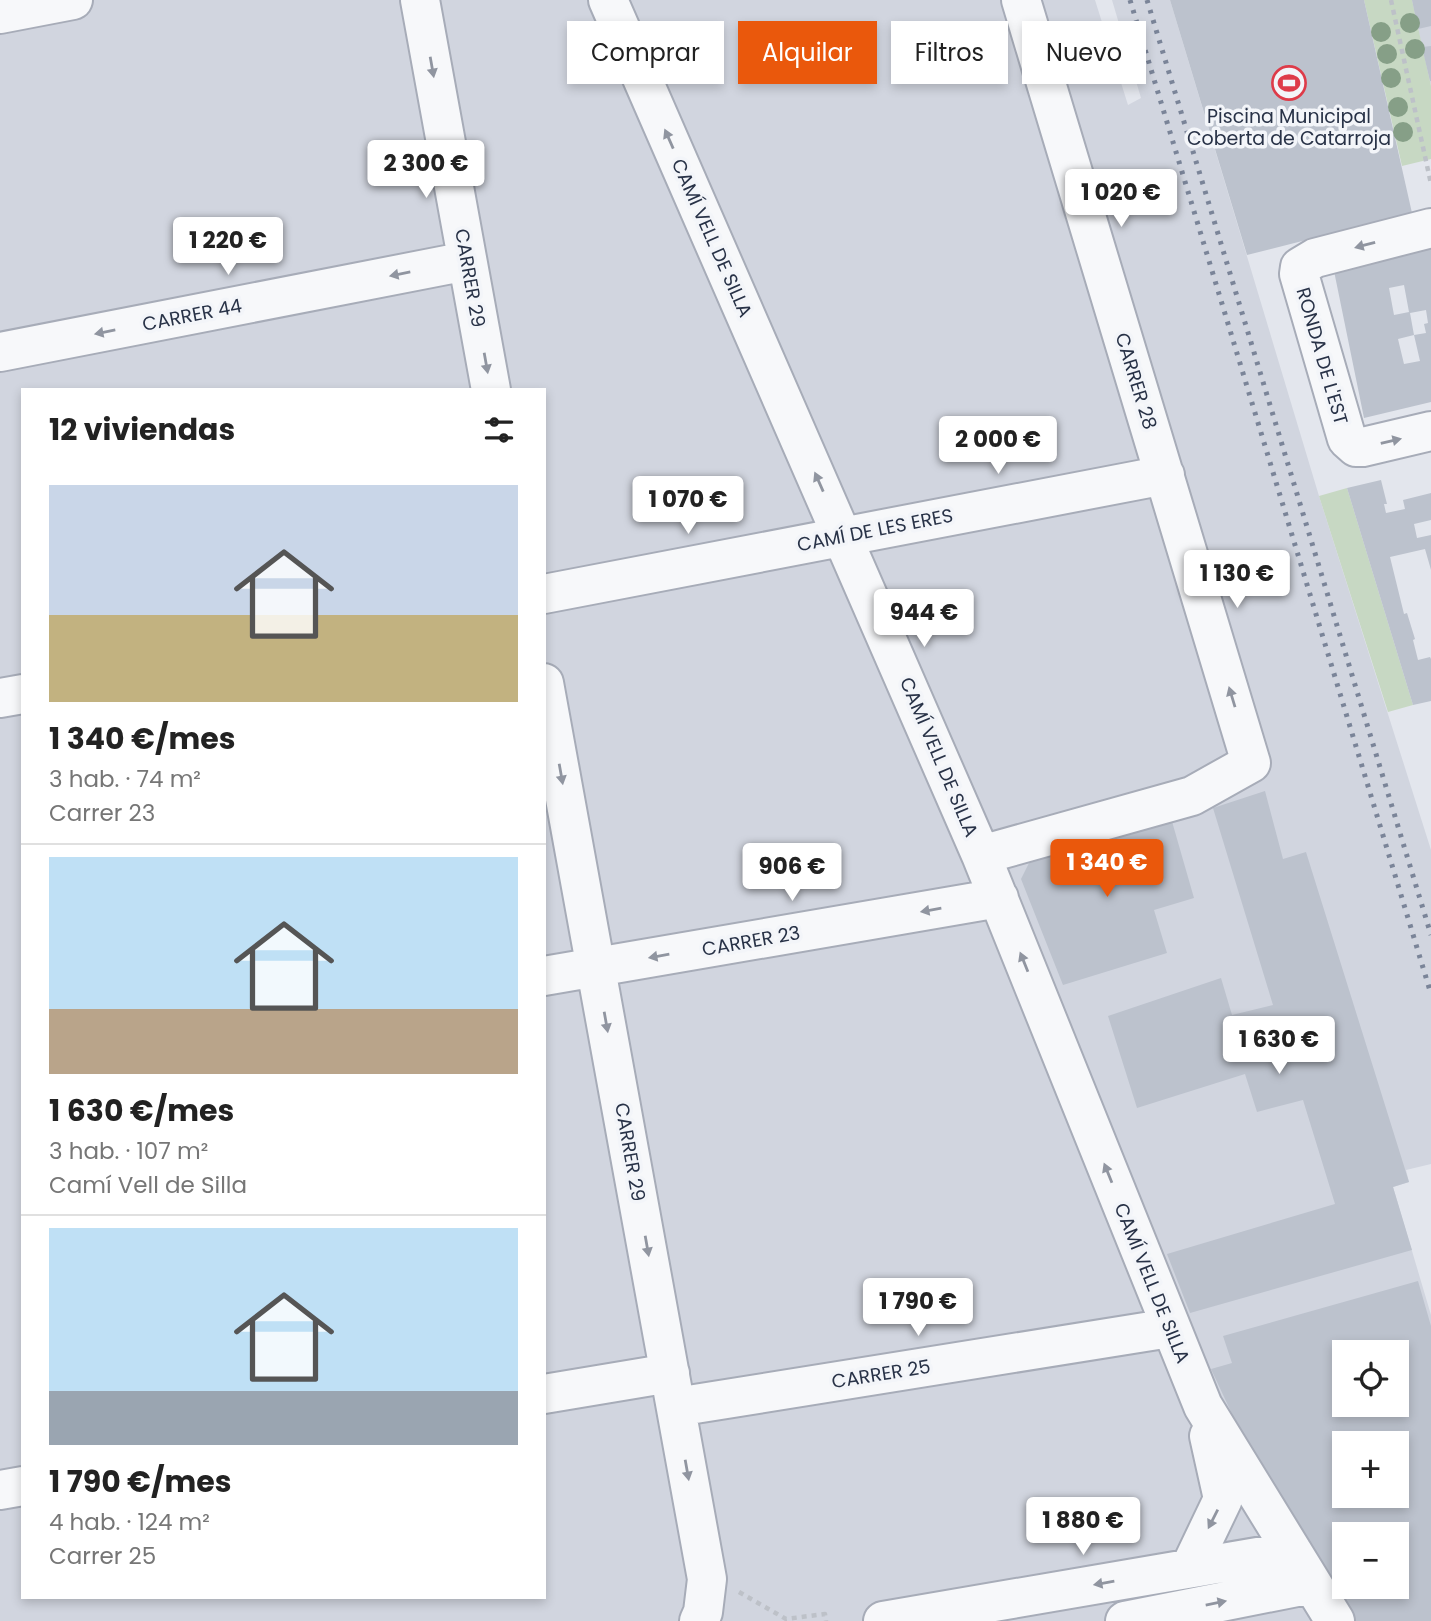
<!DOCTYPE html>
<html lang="es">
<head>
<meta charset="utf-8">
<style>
	body { margin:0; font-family:Poppins,sans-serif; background:#f6f6f6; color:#222; height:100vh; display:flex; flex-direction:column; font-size:26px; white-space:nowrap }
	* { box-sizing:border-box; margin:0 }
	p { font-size:23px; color:#767676 }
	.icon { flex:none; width:38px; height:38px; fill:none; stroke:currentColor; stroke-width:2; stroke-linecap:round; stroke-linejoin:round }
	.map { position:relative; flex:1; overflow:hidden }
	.details { position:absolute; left:21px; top:388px; width:525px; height:1211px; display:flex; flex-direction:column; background:#fff; border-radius:0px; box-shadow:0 4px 10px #0003 }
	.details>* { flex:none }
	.guide { position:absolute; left:567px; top:21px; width:665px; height:63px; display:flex; gap:14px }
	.controls { position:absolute; left:1332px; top:1340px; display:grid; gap:14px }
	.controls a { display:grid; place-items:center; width:77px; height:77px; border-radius:0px; background:#fff; box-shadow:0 4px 10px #0003; font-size:35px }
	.price { position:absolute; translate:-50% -60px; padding:0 16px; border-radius:7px; background:#fff; color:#222; font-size:23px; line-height:46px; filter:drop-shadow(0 2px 4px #0008) }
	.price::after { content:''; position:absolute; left:50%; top:42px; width:21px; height:16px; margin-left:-10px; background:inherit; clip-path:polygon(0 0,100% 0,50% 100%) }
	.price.active { background:#ea580c; color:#fff }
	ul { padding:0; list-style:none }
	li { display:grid; align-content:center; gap:14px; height:371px; padding:0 28px }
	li+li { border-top:2px solid #e0e0e0 }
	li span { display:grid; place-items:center; height:217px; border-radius:0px; color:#555 }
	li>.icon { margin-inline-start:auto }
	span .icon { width:126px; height:126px; fill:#fffc; stroke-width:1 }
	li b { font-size:30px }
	h2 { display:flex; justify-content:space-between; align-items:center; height:84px; padding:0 28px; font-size:30px }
	.chip { padding:0 24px; border-radius:0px; background:#fff; box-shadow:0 4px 10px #0003; font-size:24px; line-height:63px }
	.chip.active { background:#ea580c; color:#fff }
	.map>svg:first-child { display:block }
</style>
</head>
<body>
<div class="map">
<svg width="1431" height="1621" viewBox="0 0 1431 1621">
	<rect width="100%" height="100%" fill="#e3e6ed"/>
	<!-- built -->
	<path fill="#d1d5df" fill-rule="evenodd" d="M0 0H1095L1128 105 1141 98 1112 0H1170L1319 496 1431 850V1164L1406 1170 1409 1182 1393 1187 1431 1315V1621H0ZM23 390H544V1598H23ZM1344 1353H1396V1405H1344ZM1344 1444H1396V1496H1344ZM1344 1535H1396V1587H1344Z
		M1412 0H1431V86L1418 29Z"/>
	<!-- green -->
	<path fill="#c7d8c3" d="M1364 0H1412L1431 86V159L1402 166Z
		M1347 488 1413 705 1388 712 1319 496Z"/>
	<!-- building -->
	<path fill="#bcc2cd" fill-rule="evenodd" d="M1170 0H1364L1412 213 1247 255Z
		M1412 0H1431V26L1418 29Z
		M1431 46V81H1430L1422 47Z
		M1431 245V402L1364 418 1334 271ZM1404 285 1409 312 1394 315 1389 288ZM1426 310 1428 323 1424 324 1426 333 1414 335 1410 313ZM1414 335 1420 361 1404 364 1398 339Z
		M1381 480 1387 504H1384L1386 513 1405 509 1403 500 1431 493V520L1414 524 1417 538 1431 535V570L1425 549 1390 557 1404 614 1407 613 1415 639 1413 640 1418 660 1430 657 1431 659V701L1413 705 1347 488Z
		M1265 791 1283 859 1306 852 1409 1182 1393 1187 1412 1250 1190 1313 1167 1254 1335 1204 1303 1100 1257 1112 1245 1074 1137 1108 1108 1016 1221 978 1232 1015 1273 1005 1213 808Z
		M1171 818 1194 898 1154 910 1167 953 1063 985 1021 879 1030 861Z
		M1418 1281 1431 1326V1621H1356L1285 1511 1246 1444 1211 1369 1232 1363 1223 1336ZM1344 1353H1396V1405H1344ZM1344 1444H1396V1496H1344ZM1344 1535H1396V1587H1344Z"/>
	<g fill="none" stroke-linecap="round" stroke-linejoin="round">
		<!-- minor casing -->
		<g stroke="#a7acb8" stroke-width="42">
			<path id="minor" d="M420 0 491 390
				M608 0 981 855 1203 1406 1335 1621
				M0 14 73 0
				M1431 228 1315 258 1300 267 1299 274 1347 439 1356 447H1363L1431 431
				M0 352 467 261
				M544 594 1165 475
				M544 683 707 1579 703 1612 699 1621
				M0 698 23 694
				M981 855 1192 796 1251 763 1021 0
				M544 976 999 898
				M544 1394 670 1373
				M676 1407 1170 1328
				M0 1490 23 1486
				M1190 1568 1223 1499 1209 1436
				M883 1621 1292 1551
				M1125 1621 1312 1584"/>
		</g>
		<!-- path -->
		<path stroke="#bdc1c8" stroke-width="4.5" stroke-dasharray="5 5" stroke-linecap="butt" d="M1391 0 1431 184
			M739 1592 786 1619 825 1614 826 1621"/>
		<!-- minor -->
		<use href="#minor" stroke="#f7f8fa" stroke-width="38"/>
		<!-- rail -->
		<path stroke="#7a8498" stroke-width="5" stroke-dasharray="3.5 7" stroke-linecap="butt" d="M1130 0 1431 994
			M1147 0 1431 935"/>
	</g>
	<!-- trees -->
	<g fill="#869f87">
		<circle cx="1410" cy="23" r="10"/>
		<circle cx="1381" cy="32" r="10"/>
		<circle cx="1415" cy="49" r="10"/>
		<circle cx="1387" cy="54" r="10"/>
		<circle cx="1391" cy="78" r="10"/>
		<circle cx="1398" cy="107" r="10"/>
		<circle cx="1403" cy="132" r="10"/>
	</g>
	<!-- one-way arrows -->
	<defs><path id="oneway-solid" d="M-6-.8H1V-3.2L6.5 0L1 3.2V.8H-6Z" transform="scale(1.75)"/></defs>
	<g fill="#9095a0">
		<use href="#oneway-solid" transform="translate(432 67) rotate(80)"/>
		<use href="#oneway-solid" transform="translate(669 139) rotate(-114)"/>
		<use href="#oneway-solid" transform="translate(1365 245) rotate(165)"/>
		<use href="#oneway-solid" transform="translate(400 274) rotate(169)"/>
		<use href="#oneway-solid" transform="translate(105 332) rotate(169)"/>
		<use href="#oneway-solid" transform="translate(486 363) rotate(80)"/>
		<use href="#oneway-solid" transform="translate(1391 441) rotate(-13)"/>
		<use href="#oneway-solid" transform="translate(819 482) rotate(-114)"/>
		<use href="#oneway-solid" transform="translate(1232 697) rotate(-107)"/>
		<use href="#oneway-solid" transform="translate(561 774) rotate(80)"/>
		<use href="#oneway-solid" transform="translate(931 910) rotate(170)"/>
		<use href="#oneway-solid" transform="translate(659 956) rotate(170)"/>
		<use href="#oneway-solid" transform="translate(1024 962) rotate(-112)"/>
		<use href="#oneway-solid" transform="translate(606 1022) rotate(80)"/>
		<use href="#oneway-solid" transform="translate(1108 1173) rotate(-112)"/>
		<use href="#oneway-solid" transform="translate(647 1246) rotate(80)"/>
		<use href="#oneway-solid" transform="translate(687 1470) rotate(80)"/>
		<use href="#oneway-solid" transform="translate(1213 1519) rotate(117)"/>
		<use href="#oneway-solid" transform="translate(1104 1583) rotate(170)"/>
		<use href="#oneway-solid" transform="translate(1216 1603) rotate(-11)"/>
	</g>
	<!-- icons -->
	<defs>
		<g id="stadium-ring" transform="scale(1.75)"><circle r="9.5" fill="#f3f5f9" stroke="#de3b49" stroke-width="1.5"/><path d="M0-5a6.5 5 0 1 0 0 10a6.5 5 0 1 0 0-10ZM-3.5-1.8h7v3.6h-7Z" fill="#de3b49"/></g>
	</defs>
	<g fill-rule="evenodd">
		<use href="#stadium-ring" x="1289" y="83"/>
	</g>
	<g text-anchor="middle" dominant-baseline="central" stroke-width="7" stroke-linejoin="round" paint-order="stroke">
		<!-- poi labels -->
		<g font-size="19" fill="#283247" stroke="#f3f5f9">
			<text x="1289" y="116">Piscina Municipal<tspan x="1289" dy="22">Coberta de Catarroja</tspan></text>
		</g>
		<!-- street labels -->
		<g font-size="19" fill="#283247" stroke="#f3f5f9">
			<text transform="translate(712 238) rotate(66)">CAMÍ VELL DE SILLA</text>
			<text transform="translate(470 278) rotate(80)">CARRER 29</text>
			<text transform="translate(192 315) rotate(-11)">CARRER 44</text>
			<text transform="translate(1322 356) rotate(74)">RONDA DE L'EST</text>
			<text transform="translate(1136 381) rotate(73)">CARRER 28</text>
			<text transform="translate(875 530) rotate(-11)">CAMÍ DE LES ERES</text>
			<text transform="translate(939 757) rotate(67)">CAMÍ VELL DE SILLA</text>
			<text transform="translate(751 941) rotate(-10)">CARRER 23</text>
			<text transform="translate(630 1152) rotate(80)">CARRER 29</text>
			<text transform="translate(1152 1283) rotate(68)">CAMÍ VELL DE SILLA</text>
			<text transform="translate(881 1374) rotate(-9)">CARRER 25</text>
		</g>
	</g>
</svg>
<div class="controls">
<a><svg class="icon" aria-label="locate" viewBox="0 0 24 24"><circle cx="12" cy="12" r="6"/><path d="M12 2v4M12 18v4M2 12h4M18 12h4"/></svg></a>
<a>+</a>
<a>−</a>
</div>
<b class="price" style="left:426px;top:200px">2 300 €</b>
<b class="price" style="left:1121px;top:229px">1 020 €</b>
<b class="price" style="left:228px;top:277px">1 220 €</b>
<b class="price" style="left:998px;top:476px">2 000 €</b>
<b class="price" style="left:688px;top:536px">1 070 €</b>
<b class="price" style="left:1237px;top:610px">1 130 €</b>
<b class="price" style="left:924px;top:649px">944 €</b>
<b class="price active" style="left:1107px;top:899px">1 340 €</b>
<b class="price" style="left:792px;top:903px">906 €</b>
<b class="price" style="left:1279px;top:1076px">1 630 €</b>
<b class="price" style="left:918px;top:1338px">1 790 €</b>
<b class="price" style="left:1083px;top:1557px">1 880 €</b>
<div class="guide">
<a class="chip">Comprar</a>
<a class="chip active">Alquilar</a>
<a class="chip">Filtros</a>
<a class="chip">Nuevo</a>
</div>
<section class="details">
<h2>12 viviendas<svg class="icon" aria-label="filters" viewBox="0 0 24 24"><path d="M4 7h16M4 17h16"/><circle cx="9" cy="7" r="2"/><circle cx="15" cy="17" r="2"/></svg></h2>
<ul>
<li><span style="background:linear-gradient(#c9d6e8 60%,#c2b280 0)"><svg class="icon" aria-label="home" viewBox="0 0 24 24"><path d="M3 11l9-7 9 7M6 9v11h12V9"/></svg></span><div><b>1 340 €/mes</b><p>3 hab. · 74 m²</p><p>Carrer 23</p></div></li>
<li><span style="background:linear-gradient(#bfe0f5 70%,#b9a48a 0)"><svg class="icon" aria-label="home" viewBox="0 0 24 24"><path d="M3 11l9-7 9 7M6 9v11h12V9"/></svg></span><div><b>1 630 €/mes</b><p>3 hab. · 107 m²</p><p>Camí Vell de Silla</p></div></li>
<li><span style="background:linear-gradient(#bfe0f5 75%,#9aa5b1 0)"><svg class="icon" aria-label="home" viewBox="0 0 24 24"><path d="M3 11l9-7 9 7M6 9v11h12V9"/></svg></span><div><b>1 790 €/mes</b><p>4 hab. · 124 m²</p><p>Carrer 25</p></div></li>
</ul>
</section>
</div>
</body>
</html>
